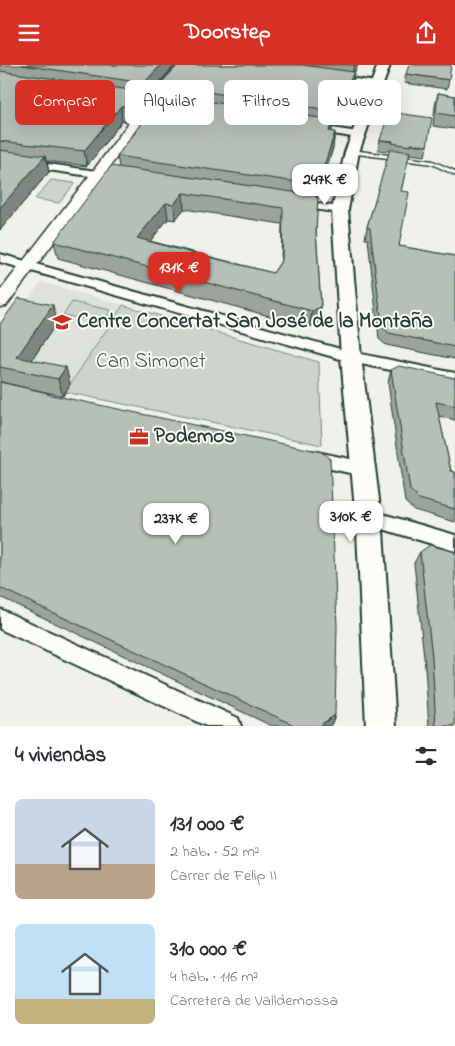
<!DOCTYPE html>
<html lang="es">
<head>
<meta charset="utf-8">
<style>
	body { margin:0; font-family:"Indie Flower",sans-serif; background:#f7f7f7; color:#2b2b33; height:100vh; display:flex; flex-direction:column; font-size:19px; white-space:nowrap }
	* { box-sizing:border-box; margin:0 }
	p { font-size:16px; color:#7c7c81 }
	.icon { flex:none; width:28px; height:28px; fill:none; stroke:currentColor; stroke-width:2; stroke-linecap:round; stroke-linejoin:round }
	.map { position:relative; height:661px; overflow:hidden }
	.side { display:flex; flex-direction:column; background:#fff; flex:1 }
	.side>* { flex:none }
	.top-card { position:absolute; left:15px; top:15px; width:425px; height:45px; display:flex; gap:10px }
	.price { position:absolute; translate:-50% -42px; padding:0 11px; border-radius:10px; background:#fff; color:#222; font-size:16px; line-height:32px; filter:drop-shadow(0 1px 2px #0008) }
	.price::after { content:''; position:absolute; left:50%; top:30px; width:15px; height:11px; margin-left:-8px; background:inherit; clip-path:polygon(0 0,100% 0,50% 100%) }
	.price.current { background:#d93025; color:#fff }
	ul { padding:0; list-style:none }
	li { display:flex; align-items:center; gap:15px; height:125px; padding:0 15px }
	li span { display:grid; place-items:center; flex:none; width:140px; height:100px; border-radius:8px; color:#555 }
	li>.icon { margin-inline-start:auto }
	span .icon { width:60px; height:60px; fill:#fffc; stroke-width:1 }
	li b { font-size:21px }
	h2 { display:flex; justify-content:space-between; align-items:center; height:60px; padding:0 15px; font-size:21px }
	.pill { padding:0 18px; border-radius:8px; background:#fff; box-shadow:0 5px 20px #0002; font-size:18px; line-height:45px }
	.pill.current { background:#d93025; color:#fff }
	header { display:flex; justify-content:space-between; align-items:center; height:65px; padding:0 15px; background:#d93025; color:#fff; font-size:22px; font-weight:800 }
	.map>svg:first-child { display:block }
</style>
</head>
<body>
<header><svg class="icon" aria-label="menu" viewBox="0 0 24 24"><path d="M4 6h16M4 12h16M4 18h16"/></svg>Doorstep<svg class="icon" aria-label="share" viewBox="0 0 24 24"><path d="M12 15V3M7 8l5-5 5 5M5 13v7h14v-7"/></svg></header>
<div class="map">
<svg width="455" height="661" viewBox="0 0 455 661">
	<rect width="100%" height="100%" fill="#f0f1eb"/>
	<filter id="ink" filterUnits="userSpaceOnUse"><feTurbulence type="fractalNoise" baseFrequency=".02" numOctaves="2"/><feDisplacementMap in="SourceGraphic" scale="10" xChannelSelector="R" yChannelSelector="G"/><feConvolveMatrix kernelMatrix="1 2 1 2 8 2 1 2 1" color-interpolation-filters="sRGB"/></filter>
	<g filter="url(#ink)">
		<!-- built -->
		<path fill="#dfe2dc" d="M41 217 123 240 65 327 0 313V273Z"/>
		<!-- green -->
		<path fill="#cdd3cd" stroke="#768880" d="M51 115 75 118 59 138 35 134Z
			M72 237 111 245 102 258 63 250Z
			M123 240 319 297 322 380 65 327Z"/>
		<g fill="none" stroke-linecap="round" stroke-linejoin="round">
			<!-- service casing -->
			<g stroke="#1f3d34" stroke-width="3">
				<path id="service" d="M352 85 433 96 455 106V110L432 99 350 88V86Z"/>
			</g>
			<!-- minor casing -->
			<g stroke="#1f3d34" stroke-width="4">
				<path id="minor" d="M333 11 377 17 381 20 377 23 330 16V12Z
					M312 60 358 67 363 70 358 73 309 65V61Z
					M0 92 110 108 115 111 110 114 0 98Z
					M298 136 340 142 346 145 340 148 294 141 292 139Z
					M0 189 351 287 455 308V318L351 297 0 197Z
					M312 386 364 397 370 399 372 404 370 409 364 411 312 400 306 398 304 393 306 388Z
					M369 445 455 470V486L363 458 360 453 363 448Z
					M0 544 238 653 241 661H206L0 564Z"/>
			</g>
			<!-- tertiary casing -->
			<g stroke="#1f3d34" stroke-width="3">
				<path id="tertiary" d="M178 0H189L153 40 103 112 6 241 0 242V226L93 106 145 36Z"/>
			</g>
			<!-- secondary casing -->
			<g stroke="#1f3d34" stroke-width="4">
				<path id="secondary" d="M378 0H390L359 87 348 145 361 292 383 466 396 661H366L357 466 341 292 332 145 345 87Z"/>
			</g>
			<!-- service -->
			<use href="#service" fill="#fdfcf7" fill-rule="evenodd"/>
			<!-- minor -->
			<use href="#minor" fill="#fdfcf7" fill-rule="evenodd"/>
			<!-- tertiary -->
			<use href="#tertiary" fill="#fdfcf7" fill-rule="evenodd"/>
			<!-- secondary -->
			<use href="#secondary" fill="#fdfcf7" fill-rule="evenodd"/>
		</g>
		<!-- wall -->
		<path fill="#9da49e" stroke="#1f3d34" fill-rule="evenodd" d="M0 0H175L146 32 138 31 139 41 127 57 122 56 87 101 47 96 49 107 0 165Z
			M178 0H358L354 8 352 21 334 61H332V66L333 83 317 132 316 166 321 242 318 258 309 262 58 193 54 177 119 102 117 91 143 57 141 42 160 29 159 20ZM184 144 282 159 281 196 273 208 150 176 168 154 175 155Z
			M406 9 449 15 447 24 404 18Z
			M438 28 455 31V64L433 61 435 41Z
			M380 75 427 81 425 91 409 89 401 126 399 181 455 191V294L386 280 379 274 368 174H365L367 162 390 86 378 85Z
			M57 257 32 295 70 319 63 331 0 317 48 328 49 330 335 650 331 660 330 661H272L0 532V259Z
			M391 305 455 313V355L439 351 451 406 455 407V457L414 445 405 437 388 318Z
			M420 487 455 661H429L425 602 414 498Z"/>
		<!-- shaded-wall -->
		<path fill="#7f8681" stroke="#1f3d34" d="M161 0H175L146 32 144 18Z
			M354 0H358L354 8 352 21 334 61 336 46 352 11Z
			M137 26 139 41 127 57 125 41Z
			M121 41 122 56 87 101 84 86Z
			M333 55 331 71 329 66Z
			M335 67 333 83 316 137 318 120Z
			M45 91 49 107 0 165V143Z
			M183 128 184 144 175 155 174 139Z
			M166 138 168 154 140 189 137 173Z
			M53 240 57 257 24 307 17 292Z
			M321 242 318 258 309 262 312 246Z
			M66 302 70 319 63 331 58 314Z
			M335 650 331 660 330 661H319Z"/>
		<!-- building -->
		<path fill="#b6bfb8" stroke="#1f3d34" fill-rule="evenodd" d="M22 0H161L144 18Z
			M178 0H302L354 7 336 46 159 20Z
			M409 0H451L449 15 406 9Z
			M0 6 137 26 125 41H121L84 86 0 76Z
			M152 28 333 55 329 66 335 67 318 120 117 91 154 43 141 42Z
			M438 28 455 31V51L436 48Z
			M389 47 432 53 427 81 411 79V81L392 78 393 76 380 75Z
			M390 84 410 87 401 126 409 127 399 181 455 191V282L389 268 382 262 370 163 367 162Z
			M0 85 45 91 0 143Z
			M111 101 314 130 318 133 316 166 321 242 312 246 54 177ZM183 128 283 143 282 195 273 208 173 183 137 173 166 138 174 139Z
			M19 233 53 240 17 292 66 302 58 314 0 302V259Z
			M399 301 455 313V341L436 337 451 406 455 407V444L419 434 410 425 391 305Z
			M0 317 48 328 47 329 322 387 330 394 337 561 335 650 319 661H296L0 523Z
			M430 480 455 487V661H436L432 592 420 487Z"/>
	</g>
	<!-- icons -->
	<defs>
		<g id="school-bare" transform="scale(1.5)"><path d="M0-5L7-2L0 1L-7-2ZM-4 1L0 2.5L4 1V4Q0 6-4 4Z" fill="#c8321e" stroke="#fdfcf7" stroke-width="2.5" paint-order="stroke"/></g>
		<g id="office-bare" transform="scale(1.5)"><path d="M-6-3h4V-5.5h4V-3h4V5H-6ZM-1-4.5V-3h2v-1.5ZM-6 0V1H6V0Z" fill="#c8321e" stroke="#fdfcf7" stroke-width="2.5" paint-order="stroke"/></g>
	</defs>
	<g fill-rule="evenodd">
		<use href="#school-bare" x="62" y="257"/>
		<use href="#office-bare" x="139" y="372"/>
	</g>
	<g text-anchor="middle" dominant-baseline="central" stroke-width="4" stroke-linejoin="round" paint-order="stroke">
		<!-- poi labels -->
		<g font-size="21" font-weight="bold" fill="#1f3d34" stroke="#fdfcf7" text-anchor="start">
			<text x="77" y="257">Centre Concertat San José de la Montaña</text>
			<text x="154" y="372">Podemos</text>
		</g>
		<!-- park labels -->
		<g font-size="21" fill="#425b53" stroke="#fdfcf7">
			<text x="151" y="297">Can Simonet</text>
		</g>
	</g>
</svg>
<b class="price" style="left:325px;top:141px">247K €</b>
<b class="price current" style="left:179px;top:229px">131K €</b>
<b class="price" style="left:351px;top:478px">310K €</b>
<b class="price" style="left:176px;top:480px">237K €</b>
<div class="top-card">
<a class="pill current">Comprar</a>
<a class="pill">Alquilar</a>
<a class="pill">Filtros</a>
<a class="pill">Nuevo</a>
</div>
</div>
<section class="side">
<h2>4 viviendas<svg class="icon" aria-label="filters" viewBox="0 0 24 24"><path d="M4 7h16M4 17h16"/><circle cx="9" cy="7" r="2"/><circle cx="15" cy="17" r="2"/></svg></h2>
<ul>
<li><span style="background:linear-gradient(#c9d6e8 65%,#b9a48a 0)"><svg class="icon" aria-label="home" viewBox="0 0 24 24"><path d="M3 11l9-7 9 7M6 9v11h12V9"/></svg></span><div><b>131 000 €</b><p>2 hab. · 52 m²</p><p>Carrer de Felip II</p></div></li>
<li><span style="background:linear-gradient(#bfe0f5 75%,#c2b280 0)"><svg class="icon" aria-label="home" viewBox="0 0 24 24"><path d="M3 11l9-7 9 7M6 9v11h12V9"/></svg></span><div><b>310 000 €</b><p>4 hab. · 116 m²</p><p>Carretera de Valldemossa</p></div></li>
</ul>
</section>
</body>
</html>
